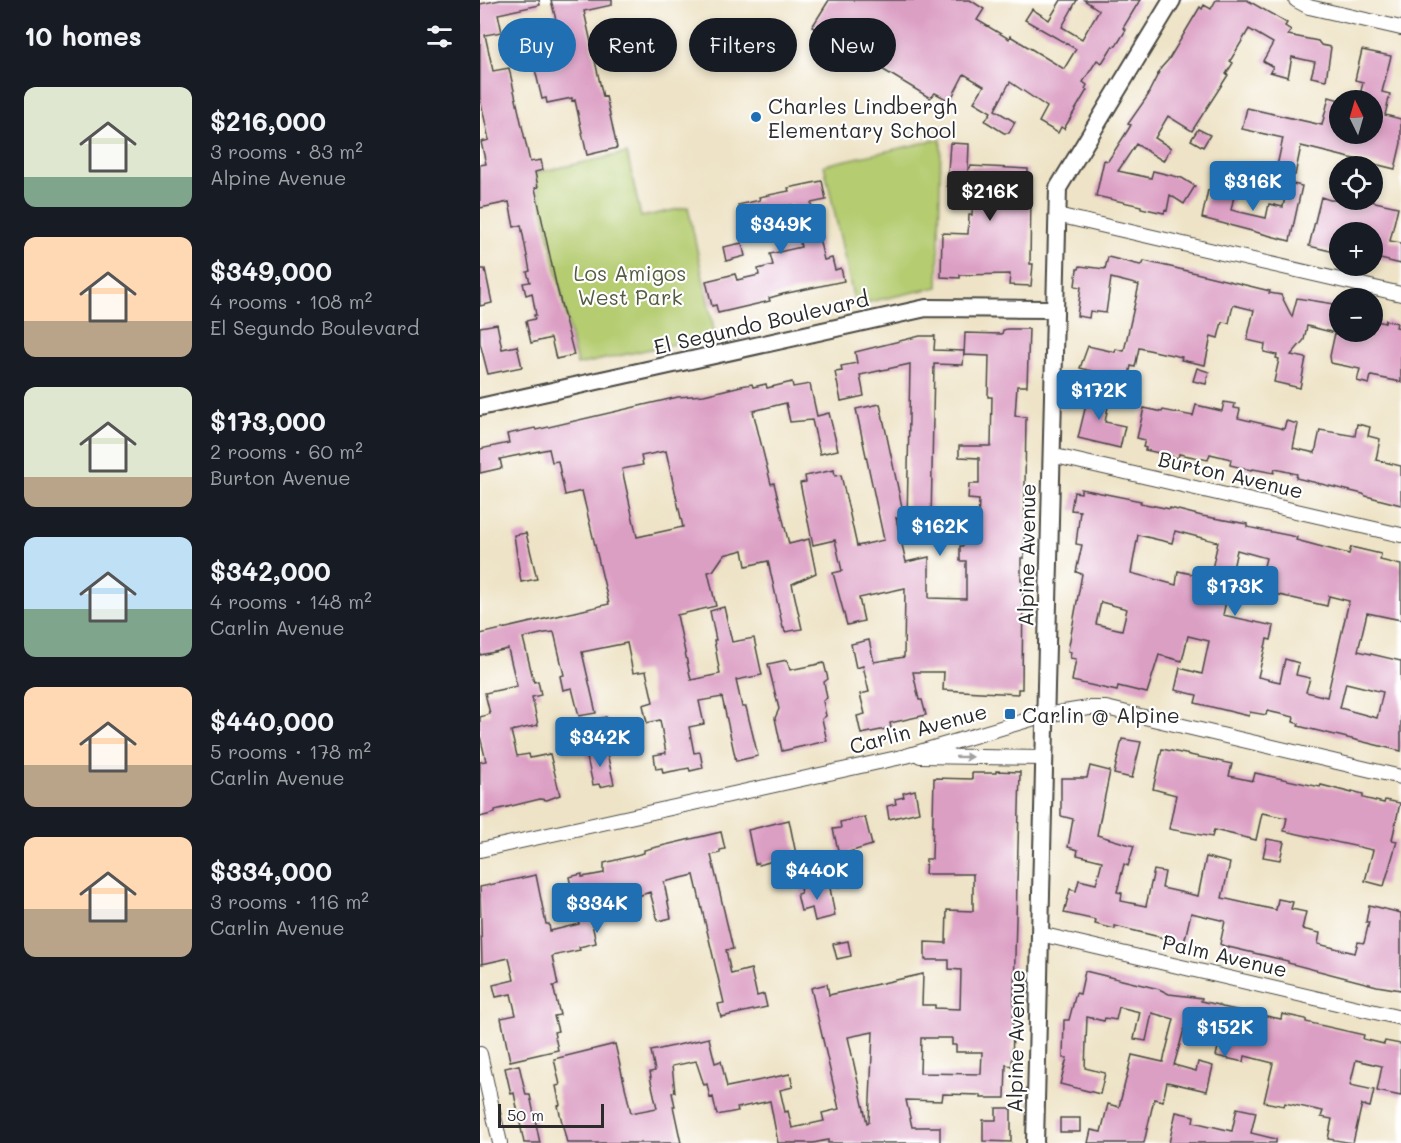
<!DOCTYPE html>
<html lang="en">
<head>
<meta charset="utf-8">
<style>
	body { margin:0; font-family:Mali,sans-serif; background:#20242c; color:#f1f3f6; height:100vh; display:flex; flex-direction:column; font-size:22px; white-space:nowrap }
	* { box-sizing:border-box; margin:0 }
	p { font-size:20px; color:#9ea1a6 }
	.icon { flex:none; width:33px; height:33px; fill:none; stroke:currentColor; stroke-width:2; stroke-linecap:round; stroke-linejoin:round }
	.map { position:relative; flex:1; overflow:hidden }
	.panel { display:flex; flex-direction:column; background:#171b24; width:480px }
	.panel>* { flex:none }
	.hud { position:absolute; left:18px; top:18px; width:570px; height:54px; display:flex; gap:12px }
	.needle { width:39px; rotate:355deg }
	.buttons { position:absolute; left:849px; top:90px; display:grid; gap:12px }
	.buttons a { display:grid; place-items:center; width:54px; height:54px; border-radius:50%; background:#171b24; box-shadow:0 3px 9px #0003; font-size:30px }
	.scale { position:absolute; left:18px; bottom:15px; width:106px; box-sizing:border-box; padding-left:6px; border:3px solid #2b2b2b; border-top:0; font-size:16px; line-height:21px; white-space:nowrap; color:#2b2b2b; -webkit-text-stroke:4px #fff; paint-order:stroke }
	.price { position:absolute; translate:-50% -51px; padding:0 14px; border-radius:6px; background:#1f6fb2; color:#fff; font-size:20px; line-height:39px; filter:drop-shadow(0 2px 3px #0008) }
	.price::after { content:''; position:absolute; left:50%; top:36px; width:18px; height:14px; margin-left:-9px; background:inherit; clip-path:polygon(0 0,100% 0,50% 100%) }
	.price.active { background:#222; color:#fff }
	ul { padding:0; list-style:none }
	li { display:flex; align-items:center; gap:18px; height:150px; padding:0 24px }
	li span { display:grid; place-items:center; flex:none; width:168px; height:120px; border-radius:12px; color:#555 }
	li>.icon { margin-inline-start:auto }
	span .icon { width:72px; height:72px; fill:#fffc; stroke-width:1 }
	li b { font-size:26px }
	h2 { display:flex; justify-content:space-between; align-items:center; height:72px; padding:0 24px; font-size:26px }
	.pill { padding:0 21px; border-radius:27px; background:#171b24; box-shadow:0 3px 9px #0003; font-size:21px; line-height:54px }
	.pill.active { background:#1f6fb2; color:#fff }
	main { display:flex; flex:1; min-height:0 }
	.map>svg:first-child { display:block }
</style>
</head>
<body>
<main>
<section class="panel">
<h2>10 homes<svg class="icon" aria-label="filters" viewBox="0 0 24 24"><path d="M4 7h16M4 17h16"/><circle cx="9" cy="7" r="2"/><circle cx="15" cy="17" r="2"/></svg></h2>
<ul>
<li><span style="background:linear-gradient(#dfe7d0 75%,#7fa58c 0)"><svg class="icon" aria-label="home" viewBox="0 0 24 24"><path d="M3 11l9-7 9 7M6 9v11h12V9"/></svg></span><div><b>$216,000</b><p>3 rooms · 83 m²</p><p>Alpine Avenue</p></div></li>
<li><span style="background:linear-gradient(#ffd9b3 70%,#b9a48a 0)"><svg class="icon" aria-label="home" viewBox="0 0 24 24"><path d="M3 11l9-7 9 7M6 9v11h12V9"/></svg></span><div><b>$349,000</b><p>4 rooms · 108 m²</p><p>El Segundo Boulevard</p></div></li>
<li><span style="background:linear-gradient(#dfe7d0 75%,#b9a48a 0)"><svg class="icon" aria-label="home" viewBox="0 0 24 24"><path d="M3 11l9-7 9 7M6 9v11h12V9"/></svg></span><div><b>$173,000</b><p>2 rooms · 60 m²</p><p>Burton Avenue</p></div></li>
<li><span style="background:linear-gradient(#bfe0f5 60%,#7fa58c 0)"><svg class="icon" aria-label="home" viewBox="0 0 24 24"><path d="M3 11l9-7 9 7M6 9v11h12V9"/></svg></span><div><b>$342,000</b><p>4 rooms · 148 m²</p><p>Carlin Avenue</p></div></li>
<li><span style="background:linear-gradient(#ffd9b3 65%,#b9a48a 0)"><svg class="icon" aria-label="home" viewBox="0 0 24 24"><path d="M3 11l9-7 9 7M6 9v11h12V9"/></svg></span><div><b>$440,000</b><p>5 rooms · 178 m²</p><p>Carlin Avenue</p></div></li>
<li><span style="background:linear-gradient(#ffd9b3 60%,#b9a48a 0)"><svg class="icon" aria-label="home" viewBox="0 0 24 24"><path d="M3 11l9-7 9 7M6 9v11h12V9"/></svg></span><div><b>$334,000</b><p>3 rooms · 116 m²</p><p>Carlin Avenue</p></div></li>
</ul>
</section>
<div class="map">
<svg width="921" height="1143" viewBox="0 0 921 1143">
	<rect width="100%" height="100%" fill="#fff"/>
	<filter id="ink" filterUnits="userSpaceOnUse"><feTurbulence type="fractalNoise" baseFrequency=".0167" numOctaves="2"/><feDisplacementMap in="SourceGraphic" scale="12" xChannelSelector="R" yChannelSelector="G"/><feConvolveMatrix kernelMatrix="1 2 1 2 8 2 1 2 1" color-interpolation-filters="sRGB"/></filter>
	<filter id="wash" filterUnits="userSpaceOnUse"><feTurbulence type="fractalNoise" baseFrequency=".008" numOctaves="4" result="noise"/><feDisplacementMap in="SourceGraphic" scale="24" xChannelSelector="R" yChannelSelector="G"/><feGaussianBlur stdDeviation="1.35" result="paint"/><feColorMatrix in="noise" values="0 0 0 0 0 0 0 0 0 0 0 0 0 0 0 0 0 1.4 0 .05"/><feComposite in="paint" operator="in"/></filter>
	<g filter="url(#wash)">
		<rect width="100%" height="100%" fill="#eee3c6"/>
		<!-- green -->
		<path fill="#b5cc71" stroke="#707c4e" stroke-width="1.5" d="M461 139 458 287 375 305 344 165Z
			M147 153 161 217 208 207 235 335 97 365 55 173Z"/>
		<g id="blocks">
			<!-- building -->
			<path fill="#dc9fc4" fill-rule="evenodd" d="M20 0H59L60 5 18 14 22 32 5 35 13 71 29 68 50 162 61 160 63 170 55 172 58 187 55 188 76 284 94 355 76 359 71 338 51 343 46 321 55 319 54 315H56L52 293 46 295 43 283 50 282 47 272 50 271 41 225 34 227 29 202 0 208V165L6 164 1 142 9 140 0 98V4Z
				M71 0H132V5L104 11 123 97 126 96 137 148 107 155 95 100 92 101V98L67 103 66 98 62 99 46 31 77 24Z
				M349 0H490L504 9 497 20 529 39 530 36 584 69 596 49 545 20 552 9 569 20 581 0H597L582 27 602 39 619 10 604 0H660L643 28 646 30 636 46 632 47 622 63 617 60 603 82 607 85 605 89 607 90 584 129 581 127 578 133 559 122 567 107 530 82 515 110 535 122 529 133H524L505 121 511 112 494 102 504 86 484 74 470 101 455 93 450 98 332 27Z
				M736 0H767L807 23 805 26 811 30 808 35 838 41 841 45 851 47 846 80 831 77 835 62 812 57 808 77 790 72 793 67 783 61 793 43 769 29 750 61 753 63 746 74 748 75 712 131 688 116 675 138 691 148 683 161 656 144 638 171 671 178 673 171 702 178 715 186 704 204 690 195 687 211 685 210 684 213 661 208V206L616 196 624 160 628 161 648 130 651 125 648 124 669 94H668L681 68 689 59 720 7 722 9 724 5 731 9Z
				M882 50 911 56 902 92 910 94 905 115 921 119V143L915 169 821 146 815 175 796 171 803 138 762 129 767 108 842 125 849 97 860 100V134L879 139 880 134H892V100H879L883 82 875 80Z
				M718 129 730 135 723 147 711 140Z
				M470 143 489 144 488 170 491 166 548 169V194H551L550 264H553L551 286 529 285 530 274 480 275V278L461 277 462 233 488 234 489 215H492L493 187 467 186Z
				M741 178 757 182 751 210 786 218 789 204 803 207 808 183 822 186 810 241 722 218 728 190 738 191Z
				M342 181 346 200 331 203 344 260 352 258 355 270 361 268 364 281 303 294 289 298 290 301 238 313 236 305 232 306 226 281 255 274 257 280 279 275 278 269 293 265 290 254 321 247 312 205 283 212 284 219 262 223 258 205 280 200 279 197 309 191 308 188Z
				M841 197 850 200H886L918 207 910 241 921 243V264L892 257V232H860V248H856L855 252 829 246Z
				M262 243 265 256 246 261 243 247Z
				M628 257 660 265 663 264 664 261 695 268 790 291 789 293 801 295 812 317 817 298 860 305V332H892V320L905 323 906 320 917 323 916 327 921 328V382L891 376 889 384 877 381 880 369 851 363 850 356 855 333 827 326 824 340 811 355 826 358 820 388 794 382 799 359 796 358 797 355 784 352 785 344 767 340 774 310 753 305 749 323 742 322 738 338 731 336 725 365 701 360 702 357 659 348 655 367 651 366 648 380 600 368 608 346 635 352 636 349 644 351 659 285 631 278 626 313 610 311 609 318 597 316 601 287 595 286 597 269H599L600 266 625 269Z
				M0 269H5L12 303 0 306Z
				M17 324 22 349 37 346 42 367 8 374 0 343V327Z
				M527 329H549L547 386H537L535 416 546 417 544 558H541V581H543L542 689H538V694L463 690 464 672H433L439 700H442L446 715 410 723 411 728 381 734 377 716 385 714 380 694 389 692 383 666 376 668 371 644 389 640 394 662 424 657 425 588 379 598 384 621 367 625 353 573 362 571 355 540 333 545 320 483 326 482 325 476 354 470 355 476 361 475 377 546 404 540 376 409 400 404 425 521 416 518 426 562 449 557V598L486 599V561H480V546H483V524H498L499 500 488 499 489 484H499V458L479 457V446H511L512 397H508L509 356 484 355 485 333 522 334 523 330Z
				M440 336H455L454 350 484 351 483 365 454 364 451 523 434 524 427 522 430 364 380 375 384 396 361 401 355 372 362 371 361 366 377 363 375 352Z
				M717 368 729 372 726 384 713 381Z
				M312 382 313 387 330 384 337 416 349 413 358 450 340 454 332 420 310 422 306 403 273 411 291 484 294 483 309 544 329 539 336 573 312 584 322 629 305 632 304 628H303L288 561 266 566 263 550 244 555 233 571 228 572 236 606 197 615 211 680 240 674 234 640H236L230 611 244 607 252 642 274 638 282 675 256 680 262 707H266L278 756 256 761 242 697 219 701 224 724 209 727 214 753 220 752 223 768 210 771 209 768 183 773 182 768 176 769 174 755 186 753 180 720 167 723 163 705 173 702 166 671 153 673 147 643 102 652 116 713 99 716 92 688 83 690 80 676 84 675 74 632 65 633 43 638 54 682 58 681 60 690 61 695 52 697 58 725 31 731 37 756 49 754 50 758 70 754 80 795 67 800 60 799 15 810V813L0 817V762L6 761 0 736V717L10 714 5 693 37 686 28 649 0 655V634L129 604 102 491 85 495 78 461 72 462 69 449 20 459 22 468 0 473V449L29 443 27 434 55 428 56 430 198 397 224 395 261 386 272 384 273 387 286 384 287 388ZM186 451 203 527 157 537 142 469 163 465 161 456Z
				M602 390 630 396 625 422 645 426 640 448 598 438 606 405 599 404Z
				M744 402 755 404 754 408 760 409 758 418 804 429 806 421 818 424 813 448 835 453 840 430 875 436 877 424 890 427 888 436 900 439 896 460 921 466V505L886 496 883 494 816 478 817 474 795 469 794 473 773 469 771 470 750 465 751 459 730 454 728 460 699 454 698 458 679 453 665 450 666 448 663 447 665 440 657 438 664 408 682 412 683 410 713 416 716 405 742 411Z
				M601 489 661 501 660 503 690 509V508L722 516 767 524V527L817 537 816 540 869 554 871 547 901 554 900 560 921 565V620L887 613 878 651 921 661V751L818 726 819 724 813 722 814 717 787 711 786 715 770 712 769 716 715 703 717 695 695 690 700 668 722 674 729 641 708 636 702 661 679 655 667 693 638 686 637 691 592 681 596 659 590 658 591 652 588 651 602 574 596 572 602 545 596 544 600 511 591 510 594 492 601 493ZM695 531 738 542 730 578 698 571 696 585 651 573 658 535 692 543ZM757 550 786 558 778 590 847 606 849 596 869 601 847 697 826 692 830 678 816 675 819 663 805 659 800 682 778 677 787 639 791 640 794 626 743 615ZM621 602 647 609 642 630 616 624ZM866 683 903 692 897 718 860 708Z
				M46 533 57 579 41 582 34 535Z
				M307 660 310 670 344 663 348 679 344 682 347 698 343 701 346 716 342 719 347 741 302 751 295 718 299 709 288 664Z
				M126 717 133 747 118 751 114 720Z
				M642 739 661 742 652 778 634 774Z
				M126 749 134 784 120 787 119 784 113 785 106 753Z
				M682 749 752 764 749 776 773 781 775 773 840 787 841 785 872 793V791L883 794V798L904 803 905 800 920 803 912 840 917 841 904 886 885 881 893 850 804 831 807 818 782 813 776 840 734 830 732 837 689 829 696 795 673 789Z
				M610 766 630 771 617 835 654 846 648 866 644 864 637 892 642 893 641 901 666 906 674 870 685 872 682 888 718 896 726 857 750 863 742 898 796 910 798 899 813 902 811 909 826 912 822 929 840 933 838 944 875 953 878 942 884 943 889 922H886L889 905 921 913V990L897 986 808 963V961L744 946 740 944 745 921 711 913 704 943 635 926V929L615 924 616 920 584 913 590 889 596 891 599 880 616 884 622 861 597 855 598 850 588 847 593 819 581 816V778H607Z
				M516 771 540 772 532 1066 526 1065 525 1098H501V1095L463 1094 462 1101 426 1100 432 1127H460V1143H348V1140L333 1143H298L290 1101 257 1108 258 1111 237 1115 233 1097 230 1098 227 1084 224 1085 216 1061 192 1066 195 1092 192 1093 195 1106H193L201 1143H87L78 1106 80 1105 76 1086 80 1085 74 1059 135 1044 151 1113 177 1108 170 1077H171L170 1072 175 1071 171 1051 229 1038 235 1063 241 1061 247 1087 310 1074 313 1087 300 1090 305 1112 308 1111 312 1128 344 1121 342 1113 359 1109 331 988 347 984 349 995 443 974 442 1005H455V1008L480 1009 481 970 469 969V960H445V942L466 943 467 910 493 911V874H445L446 859H452L454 778 492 779V773H516ZM393 1032 389 1122 387 1123 368 1037ZM441 1038H472V1045H476V1052H502L501 1074 440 1073Z
				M435 790 439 812 409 819 407 806 416 804 415 799 424 797 423 793Z
				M385 817 392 845 369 852 376 883 358 887 355 873 363 871 353 829 361 828 360 822Z
				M309 820 316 854 279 865 278 863 275 864 268 830Z
				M241 832 245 849 240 850V853L231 855 253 949 246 950 251 974 271 969 277 996 284 994 287 1007 241 1017 238 1004 244 1003 214 875 184 882 191 918 178 921 170 892 149 899V901L145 903 109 909 116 943 99 947 100 950 72 956 78 985 73 986 80 1015 74 1016 78 1031 74 1032 78 1050 30 1061 21 1018 36 1015 31 994 16 997 13 985 34 980 29 958 2 964 0 887 56 875 66 924H69L70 931 99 924 89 877 102 874V877L124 873V863L164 853V850Z
				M787 839 804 842 800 860 783 857Z
				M349 882 355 916 335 921 332 908 321 911 317 894 321 893 320 888Z
				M368 941 371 956 357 959 353 944Z
				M605 971 679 989 689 994 722 998 721 1001 739 1005 742 1007 801 1019 802 1014 826 1019V1022L884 1035 883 1039 904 1044 905 1041 921 1044V1096L897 1091 902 1066 876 1060 870 1085 894 1090 890 1107 882 1105 881 1108 873 1143 848 1139 852 1119 841 1117 843 1111 805 1103 804 1106 784 1102 793 1063 765 1056 764 1062 736 1056 742 1030 716 1024 714 1028 705 1026 694 1065 716 1071 718 1062 733 1066 727 1091 687 1082 683 1101 674 1099 664 1143H608L611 1130 621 1132 628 1104 639 1107 652 1055 683 1062 694 1019 672 1013 666 1041 654 1039 660 1012 639 1007 636 1020 625 1018 624 1021 607 1017 605 1068 625 1073 620 1094 580 1084 587 1058H583L584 1020H589L596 993 600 994Z
				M39 1065 46 1095H50L60 1143H44L34 1093 31 1094 25 1068Z
				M516 1108H531V1142L503 1141V1120H516Z
				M757 1108 776 1112 771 1133 796 1139V1143H689L696 1112 714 1116 713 1122 752 1131Z
				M580 1118H600V1132H580Z"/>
		</g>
	</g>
	<g filter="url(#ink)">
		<use href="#blocks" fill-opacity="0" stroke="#484742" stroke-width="1.5"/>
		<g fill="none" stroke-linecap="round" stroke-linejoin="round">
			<!-- minor casing -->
			<g stroke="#484742" stroke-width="16">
				<path id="minor" d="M816 0 829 7 921 28
					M577 215 921 294
					M571 455 921 535
					M440 756 564 758
					M0 850 426 756 565 715 609 708H626L921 777
					M560 934 921 1018
					M0 1054 20 1143"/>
			</g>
			<!-- tertiary casing -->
			<g stroke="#484742" stroke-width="20">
				<path id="tertiary" d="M0 407 446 308 575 309
					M555 1143 578 188 692 0"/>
			</g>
			<!-- minor -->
			<use href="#minor" stroke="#fff" stroke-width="14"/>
			<!-- tertiary -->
			<use href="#tertiary" stroke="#fff" stroke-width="16"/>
		</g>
		<!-- one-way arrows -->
		<defs><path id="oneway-solid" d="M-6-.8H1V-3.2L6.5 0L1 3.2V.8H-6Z" transform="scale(1.5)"/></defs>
		<use fill="#a0a0a0" href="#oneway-solid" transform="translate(484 757) rotate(1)"/>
	</g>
	<!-- markers -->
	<g fill="#1f6fb2" stroke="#fff" stroke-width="2">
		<circle cx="276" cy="117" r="6"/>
		<rect x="524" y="708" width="12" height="12" rx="3"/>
	</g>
	<g text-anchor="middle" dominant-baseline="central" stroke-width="4.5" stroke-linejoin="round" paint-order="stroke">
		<!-- poi labels -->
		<g font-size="21" fill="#2b2b2b" stroke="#fff" text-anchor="start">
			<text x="288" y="105">Charles Lindbergh<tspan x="288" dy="24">Elementary School</tspan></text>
			<text x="542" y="714">Carlin @ Alpine</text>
		</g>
		<!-- park labels -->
		<g font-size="21" fill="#545b40" stroke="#fff">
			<text x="150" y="272">Los Amigos<tspan x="150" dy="24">West Park</tspan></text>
		</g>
		<!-- street labels -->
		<g font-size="21" fill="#2b2b2b" stroke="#fff">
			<text transform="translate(281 322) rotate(-13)">El Segundo Boulevard</text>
			<text transform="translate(751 474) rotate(13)">Burton Avenue</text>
			<text transform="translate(546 555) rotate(-89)">Alpine Avenue</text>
			<text transform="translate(438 728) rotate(-15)">Carlin Avenue</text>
			<text transform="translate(745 955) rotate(13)">Palm Avenue</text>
			<text transform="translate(535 1041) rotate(-89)">Alpine Avenue</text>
		</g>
	</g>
</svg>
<div class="buttons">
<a><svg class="needle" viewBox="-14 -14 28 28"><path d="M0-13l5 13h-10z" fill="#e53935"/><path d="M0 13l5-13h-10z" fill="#9ea1a6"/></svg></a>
<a><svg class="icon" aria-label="locate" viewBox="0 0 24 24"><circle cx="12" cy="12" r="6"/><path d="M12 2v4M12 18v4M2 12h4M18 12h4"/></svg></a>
<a>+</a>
<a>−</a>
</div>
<div class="scale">50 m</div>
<b class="price" style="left:773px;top:212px">$316K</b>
<b class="price active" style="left:510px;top:222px">$216K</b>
<b class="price" style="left:301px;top:255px">$349K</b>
<b class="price" style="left:619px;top:421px">$172K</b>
<b class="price" style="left:460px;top:557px">$162K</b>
<b class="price" style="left:755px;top:617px">$173K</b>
<b class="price" style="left:120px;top:768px">$342K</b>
<b class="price" style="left:337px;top:901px">$440K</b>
<b class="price" style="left:117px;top:934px">$334K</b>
<b class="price" style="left:745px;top:1058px">$152K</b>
<div class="hud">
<a class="pill active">Buy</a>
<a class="pill">Rent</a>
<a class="pill">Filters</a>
<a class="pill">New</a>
</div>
</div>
</main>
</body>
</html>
